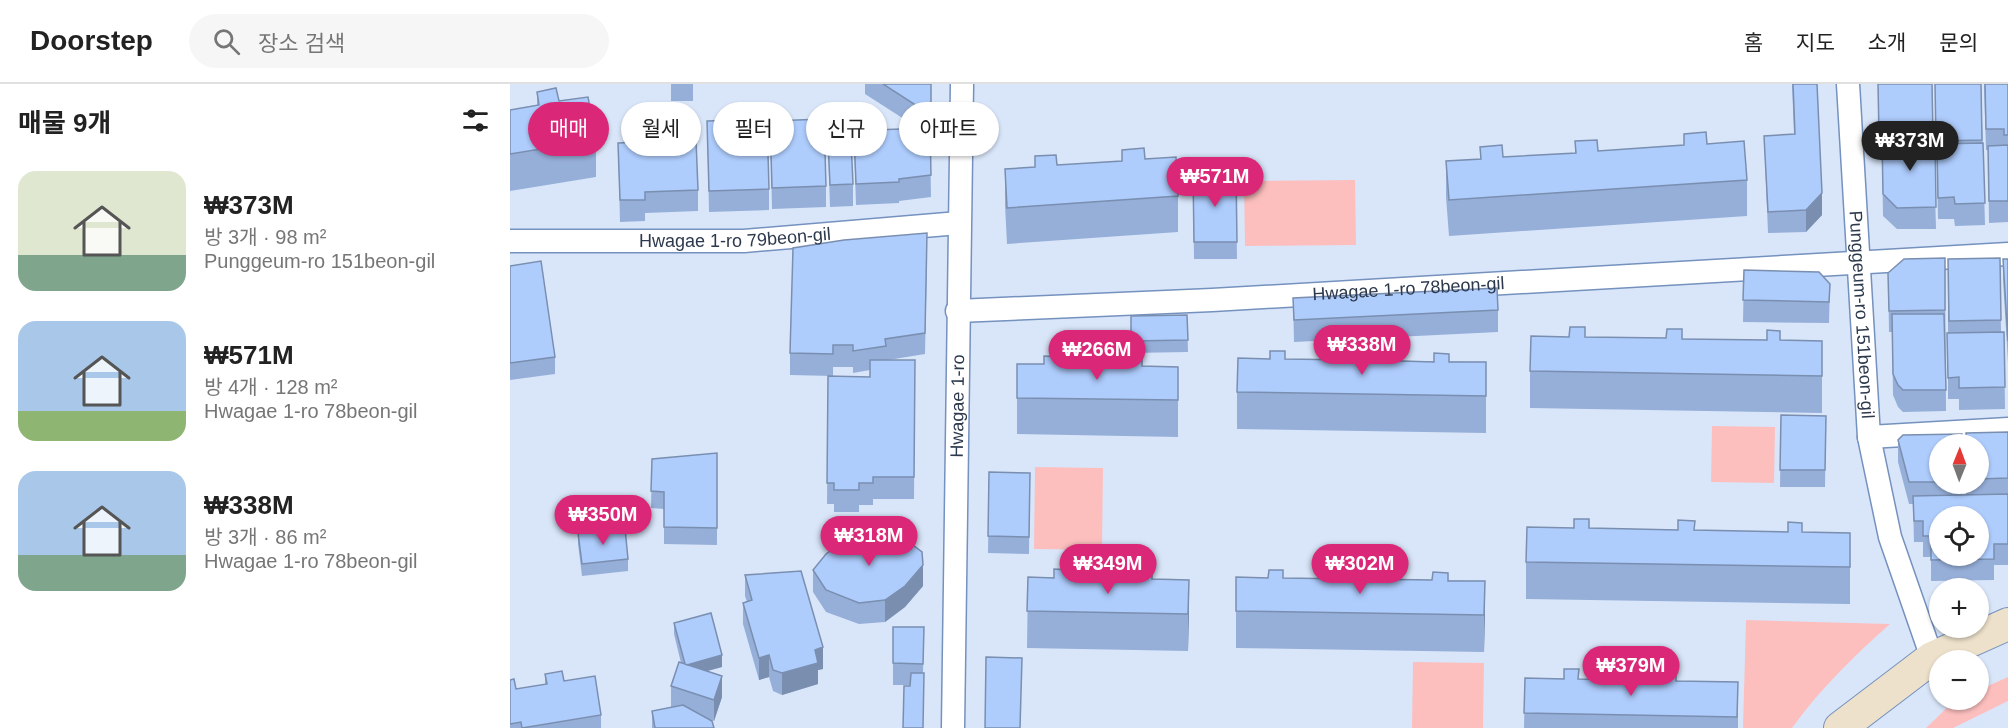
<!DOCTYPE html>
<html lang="ko">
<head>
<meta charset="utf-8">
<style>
	body { margin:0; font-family:Arial,"Noto Sans KR",sans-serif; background:#f6f6f6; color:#222; height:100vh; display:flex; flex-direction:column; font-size:22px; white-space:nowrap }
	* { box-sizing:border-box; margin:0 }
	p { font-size:20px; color:#767676 }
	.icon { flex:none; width:33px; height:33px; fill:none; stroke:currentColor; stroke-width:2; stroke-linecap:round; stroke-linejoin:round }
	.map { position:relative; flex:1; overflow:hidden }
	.details { display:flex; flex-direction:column; background:#fff; width:510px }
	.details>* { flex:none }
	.banner { position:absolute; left:18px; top:18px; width:570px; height:54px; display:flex; gap:12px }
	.needle { width:39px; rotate:1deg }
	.controls { position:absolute; left:1419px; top:350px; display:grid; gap:12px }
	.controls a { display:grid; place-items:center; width:60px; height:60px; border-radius:50%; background:#fff; box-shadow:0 2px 4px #0004; font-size:30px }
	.price { position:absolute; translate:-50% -51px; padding:0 14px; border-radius:21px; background:#db2777; color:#fff; font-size:20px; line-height:39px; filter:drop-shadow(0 2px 3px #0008) }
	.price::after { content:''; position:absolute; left:50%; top:36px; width:18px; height:14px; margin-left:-9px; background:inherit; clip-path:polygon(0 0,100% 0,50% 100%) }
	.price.active { background:#222; color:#fff }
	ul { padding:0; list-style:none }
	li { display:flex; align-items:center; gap:18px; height:150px; padding:0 18px }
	li span { display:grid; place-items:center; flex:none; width:168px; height:120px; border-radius:18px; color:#555 }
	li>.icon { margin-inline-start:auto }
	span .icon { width:72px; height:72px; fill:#fffc; stroke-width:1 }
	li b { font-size:26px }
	h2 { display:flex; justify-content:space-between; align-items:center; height:72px; padding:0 18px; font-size:26px }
	.tag { padding:0 21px; border-radius:27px; background:#fff; box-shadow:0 2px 4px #0004; font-size:21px; line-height:54px }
	.tag.active { background:#db2777; color:#fff }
	header { display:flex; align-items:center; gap:36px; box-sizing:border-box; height:84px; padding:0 30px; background:#fff; border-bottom:2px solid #e0e0e0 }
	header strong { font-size:28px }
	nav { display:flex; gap:33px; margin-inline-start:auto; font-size:21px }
	.search { width:420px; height:54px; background:#f6f6f6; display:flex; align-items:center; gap:15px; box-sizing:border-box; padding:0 21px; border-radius:33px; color:#767676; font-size:22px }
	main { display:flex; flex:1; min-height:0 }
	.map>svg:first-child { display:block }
</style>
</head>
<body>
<header>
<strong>Doorstep</strong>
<div class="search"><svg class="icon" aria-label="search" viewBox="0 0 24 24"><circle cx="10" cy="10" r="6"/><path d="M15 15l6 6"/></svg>장소 검색</div>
<nav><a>홈</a><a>지도</a><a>소개</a><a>문의</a></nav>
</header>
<main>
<section class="details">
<h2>매물 9개<svg class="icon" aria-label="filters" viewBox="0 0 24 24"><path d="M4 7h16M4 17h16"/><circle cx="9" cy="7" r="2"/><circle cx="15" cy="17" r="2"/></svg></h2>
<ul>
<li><span style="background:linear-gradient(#dfe7d0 70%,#7fa58c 0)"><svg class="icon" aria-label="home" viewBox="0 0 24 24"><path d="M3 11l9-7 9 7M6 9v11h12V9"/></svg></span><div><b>₩373M</b><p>방 3개 · 98 m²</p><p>Punggeum-ro 151beon-gil</p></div></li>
<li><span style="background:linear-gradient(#a9c7e8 75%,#8fb573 0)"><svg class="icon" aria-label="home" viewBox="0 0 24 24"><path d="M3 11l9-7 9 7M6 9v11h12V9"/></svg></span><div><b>₩571M</b><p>방 4개 · 128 m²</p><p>Hwagae 1-ro 78beon-gil</p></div></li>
<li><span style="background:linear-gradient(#a9c7e8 70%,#7fa58c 0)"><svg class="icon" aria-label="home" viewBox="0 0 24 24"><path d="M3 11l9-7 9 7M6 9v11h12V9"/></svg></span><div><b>₩338M</b><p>방 3개 · 86 m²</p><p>Hwagae 1-ro 78beon-gil</p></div></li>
</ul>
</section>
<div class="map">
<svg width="1498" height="644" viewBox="0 0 1498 644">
	<rect width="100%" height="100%" fill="#d9e6fa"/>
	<!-- green -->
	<path fill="#fcbfbe" d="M845 96 846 161 735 162 734 97Z
		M1202 342 1265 343 1264 399 1201 398Z
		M525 383 593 384 592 466 524 465Z
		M1236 536 1380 540C1344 572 1310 605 1282 644H1233Z
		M903 578 974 579 973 644H902Z
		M1498 593V617L1443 644H1416L1445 616 1468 615 1469 606Z"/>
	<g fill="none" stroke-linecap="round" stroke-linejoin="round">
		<!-- street casing -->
		<g stroke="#7591be" stroke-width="25">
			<g id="street">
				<path id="s1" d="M1338 0 1359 353 1380 453 1422 574"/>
				<path id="s2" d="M0 157H234L449 139"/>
				<path id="s3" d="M447 227 702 216 1498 170"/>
				<path d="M1359 353 1498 345"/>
				<path id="s4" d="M443 644 452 0"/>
			</g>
		</g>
		<!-- secondary casing -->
		<g stroke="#7591be" stroke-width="34">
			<path id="secondary" d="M1330 644 1422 574 1498 540"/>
		</g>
		<!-- street -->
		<use href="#street" stroke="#fff" stroke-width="22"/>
		<!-- secondary -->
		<use href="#secondary" stroke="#ede1cb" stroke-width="32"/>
	</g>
	<!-- wall -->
	<path fill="#96afd9" d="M161 0H183V17H161Z
		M355 0H421V52H420L421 113 389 117V119L346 121 343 27 363 46 408 44 355 10Z
		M1282 0H1307L1312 131 1296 148 1258 149 1254 52 1284 50Z
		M1368 0H1422L1426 145H1387L1373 132 1372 73H1369Z
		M1425 0H1471L1475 141 1445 142 1444 135H1428Z
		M1474 0H1498V138L1479 139 1478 66H1476Z
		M27 8 49 17 86 56V93L0 107V26L27 21Z
		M317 34 343 100V122L320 123Z
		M197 37 259 105V126L199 128Z
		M260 37 316 102V123L262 125Z
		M1174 50 1197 60 1237 96V132L939 152 936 113V77L970 75V63L993 73 1065 69V57L1088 67 1174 61Z
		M108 59 188 106V127L135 129V137L110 138Z
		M612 66 635 75 668 112V148L497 160 495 121V85L525 83V72L547 81 612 77Z
		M683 89H726L727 175H684Z
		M417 170 415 270 378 276H405L404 415H363V421H349V428H324V420H317L318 292 360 293V286L343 289V283H323V292L280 291V269Z
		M1435 174 1436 327 1393 328 1388 323 1383 311 1382 248H1379L1378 189Z
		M1490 174 1491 248H1494L1495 325 1449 326V315H1438V175Z
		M1493 175H1498V279L1493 196Z
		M0 182 45 273V290L0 296Z
		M1234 186 1320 200 1319 239 1233 238Z
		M783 214 988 226V248L784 258Z
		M677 231 678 268 621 269V232Z
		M1075 253 1312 257V329L1020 324V287Z
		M775 275 976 278V349L727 345V308Z
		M549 281 668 283V353L507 350V314Z
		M1271 331 1316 332 1315 403H1270Z
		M1498 348V481H1484V496L1421 497V473H1413V458H1404L1403 420H1399L1388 378V356L1430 360V399H1452V411H1456V399H1468V360Z
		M207 369V461L154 460V425L141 424 142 375Z
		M479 388 520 389 519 470 478 469Z
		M1079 444 1340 449V520L1016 515V478Z
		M68 449 118 475V487L72 492 68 460Z
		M303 486 413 502 395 523 375 538 349 540 316 528 303 508Z
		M235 491 313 585 308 586V600L272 611 263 607 259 593 249 596 233 540V519L237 518 235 512Z
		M518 493 679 496 678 567 517 564Z
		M773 494 975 497 974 568 726 564V527Z
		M164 539 212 583 197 587 212 613 204 637 200 636 204 644H142V627L161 623V602L171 579 164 550Z
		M383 543H414L413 589 400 602V601H383Z
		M35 590 54 597 91 631V644H0V596L6 605 35 600Z
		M1015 594 1228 598V644H1014Z"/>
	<!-- shaded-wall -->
	<path fill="#7a8fb0" d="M1312 109V131L1296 148V126Z
		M413 481V502L395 523 375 538V516Z
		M679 496V533L678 567V530Z
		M975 497V534L974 568V531Z
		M313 563V585L308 586V600L272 611V589L305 566Z
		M212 571V583L175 593V581Z
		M259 571V593L249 596V574Z
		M212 592V613L204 637V616Z"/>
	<!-- building -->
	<path fill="#aeccfc" stroke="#7a8fb0" stroke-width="1.5" fill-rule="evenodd" d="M373 0H421V31Z
		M1283 0H1307L1312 109 1296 126 1258 128 1254 52 1285 50Z
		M1368 0H1422L1423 51 1369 52Z
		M1425 0H1471L1472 56 1426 57Z
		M1475 0H1498V51H1494V45H1476Z
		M46 4 49 17 78 13 86 56 0 70V26L29 21 27 8Z
		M363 26V46L420 44 421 91 389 95V98L346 100 343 27Z
		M317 34H340L343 100 320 101Z
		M257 35 259 105 199 107 197 37Z
		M314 35 316 102 262 104 260 37Z
		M1196 48 1197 60 1234 57 1237 96 939 116 936 77 971 75 970 63 992 61 993 73 1066 69 1065 57 1087 56 1088 67 1174 61V50Z
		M1425 54 1426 123 1387 124 1373 110 1372 55Z
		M186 56 188 106 135 108V116H110L108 59Z
		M1473 59 1475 119 1445 120 1444 113 1428 114 1427 60Z
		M1498 61V117H1479L1478 62Z
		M634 64 635 75 666 73 668 112 497 124 495 85 525 83V72L546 71 547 81 612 77V66Z
		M683 89H726L727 158H684Z
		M417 149 415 249 375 255 376 262 343 267V261H323V270L280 269 283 164 334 156Z
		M1435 174V226L1379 227 1378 189 1394 175Z
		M1490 174 1491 236 1439 237 1438 175Z
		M1493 175H1498V257Z
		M31 177 45 273 0 279V182Z
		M1234 186 1309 188 1320 200 1319 218 1233 216Z
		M987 204 988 226 784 236 783 214Z
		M1382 230H1434L1436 306H1393L1388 301 1383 290Z
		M677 231 678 256 621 257V232Z
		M1060 243H1075V253L1156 254 1157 245H1172V255L1257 256V246L1270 247V256L1312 257V292L1020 287 1021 252 1059 253Z
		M1494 248 1495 303 1449 304V293L1438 294 1437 249Z
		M760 267H775V275L842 276V268H857V276L924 278V269L939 270V278H976V312L727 308 728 274 760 275Z
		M534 272 549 273V281L616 282V274H632V282L668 283V316L507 314V280H534Z
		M360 276H405L404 393H363V399H349V406H324V399H317L318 292 360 293Z
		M1271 331 1316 332 1315 386H1270Z
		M1498 348V394L1468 395V360H1456V349Z
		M1452 350V360H1430V398H1399L1388 356 1393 351Z
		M207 369V444L154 443V408L141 407 142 375Z
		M479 388 520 389 519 453 478 452Z
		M1498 410V460H1484V475L1421 476V452H1413V437H1404L1403 412ZM1430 432H1468V471H1430Z
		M1064 435H1079V444L1168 446V436L1185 437 1184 446 1278 448V438L1292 439V448L1340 449V483L1016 478 1017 443 1064 444Z
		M115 444 118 475 72 480 68 449Z
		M366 447 388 450 412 468 413 481 395 502 375 516 349 519 316 506 303 486 316 470 340 452Z
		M544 485 560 486 559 494 627 495V487H642V495L679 496 678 530 517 527 518 493 544 494Z
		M759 486H773V494L840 495V487H855V495L922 496 923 488 938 489V497H975L974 531 726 527V493L758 494Z
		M291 487 313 563 305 566 308 579 272 589 263 586 259 571 249 574 233 519 242 516 235 491Z
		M201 529 212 571 177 581 175 580 164 539Z
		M383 543H414L413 580 383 579Z
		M476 573 512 574 510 644H475Z
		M169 578 212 592 204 616 161 602Z
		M1054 585H1069L1068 595 1150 596 1151 587H1166V597L1228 598 1227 633 1014 629 1015 594 1054 595Z
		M52 587 54 597 85 592 91 631 12 644 11 638 0 640V596L4 595 6 605 37 600 35 590Z
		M401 589H414L413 644H393L394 602H400Z
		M173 621 202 637 204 644H145L142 627Z"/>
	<g text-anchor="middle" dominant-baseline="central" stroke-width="4.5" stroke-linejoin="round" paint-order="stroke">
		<!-- street labels -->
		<g font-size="18" fill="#2d394d" stroke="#d9e6fa">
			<text stroke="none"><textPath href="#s2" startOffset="225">Hwagae 1-ro 79beon-gil</textPath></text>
			<text stroke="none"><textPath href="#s3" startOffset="452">Hwagae 1-ro 78beon-gil</textPath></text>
			<text stroke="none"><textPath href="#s1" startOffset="231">Punggeum-ro 151beon-gil</textPath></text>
			<text stroke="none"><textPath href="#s4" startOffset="322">Hwagae 1-ro</textPath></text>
		</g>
	</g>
</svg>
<div class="controls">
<a><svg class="needle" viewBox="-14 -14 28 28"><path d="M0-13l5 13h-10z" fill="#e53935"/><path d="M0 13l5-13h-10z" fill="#767676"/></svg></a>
<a><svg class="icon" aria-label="locate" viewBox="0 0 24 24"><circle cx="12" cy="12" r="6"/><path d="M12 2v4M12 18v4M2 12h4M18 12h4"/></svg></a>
<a>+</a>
<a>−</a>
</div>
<b class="price active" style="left:1400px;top:88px">₩373M</b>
<b class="price" style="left:705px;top:124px">₩571M</b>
<b class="price" style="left:852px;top:292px">₩338M</b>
<b class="price" style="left:587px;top:297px">₩266M</b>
<b class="price" style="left:93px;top:462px">₩350M</b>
<b class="price" style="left:359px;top:483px">₩318M</b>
<b class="price" style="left:598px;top:511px">₩349M</b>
<b class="price" style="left:850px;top:511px">₩302M</b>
<b class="price" style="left:1121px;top:613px">₩379M</b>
<div class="banner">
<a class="tag active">매매</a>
<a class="tag">월세</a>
<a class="tag">필터</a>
<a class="tag">신규</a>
<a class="tag">아파트</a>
</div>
</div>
</main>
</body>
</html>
